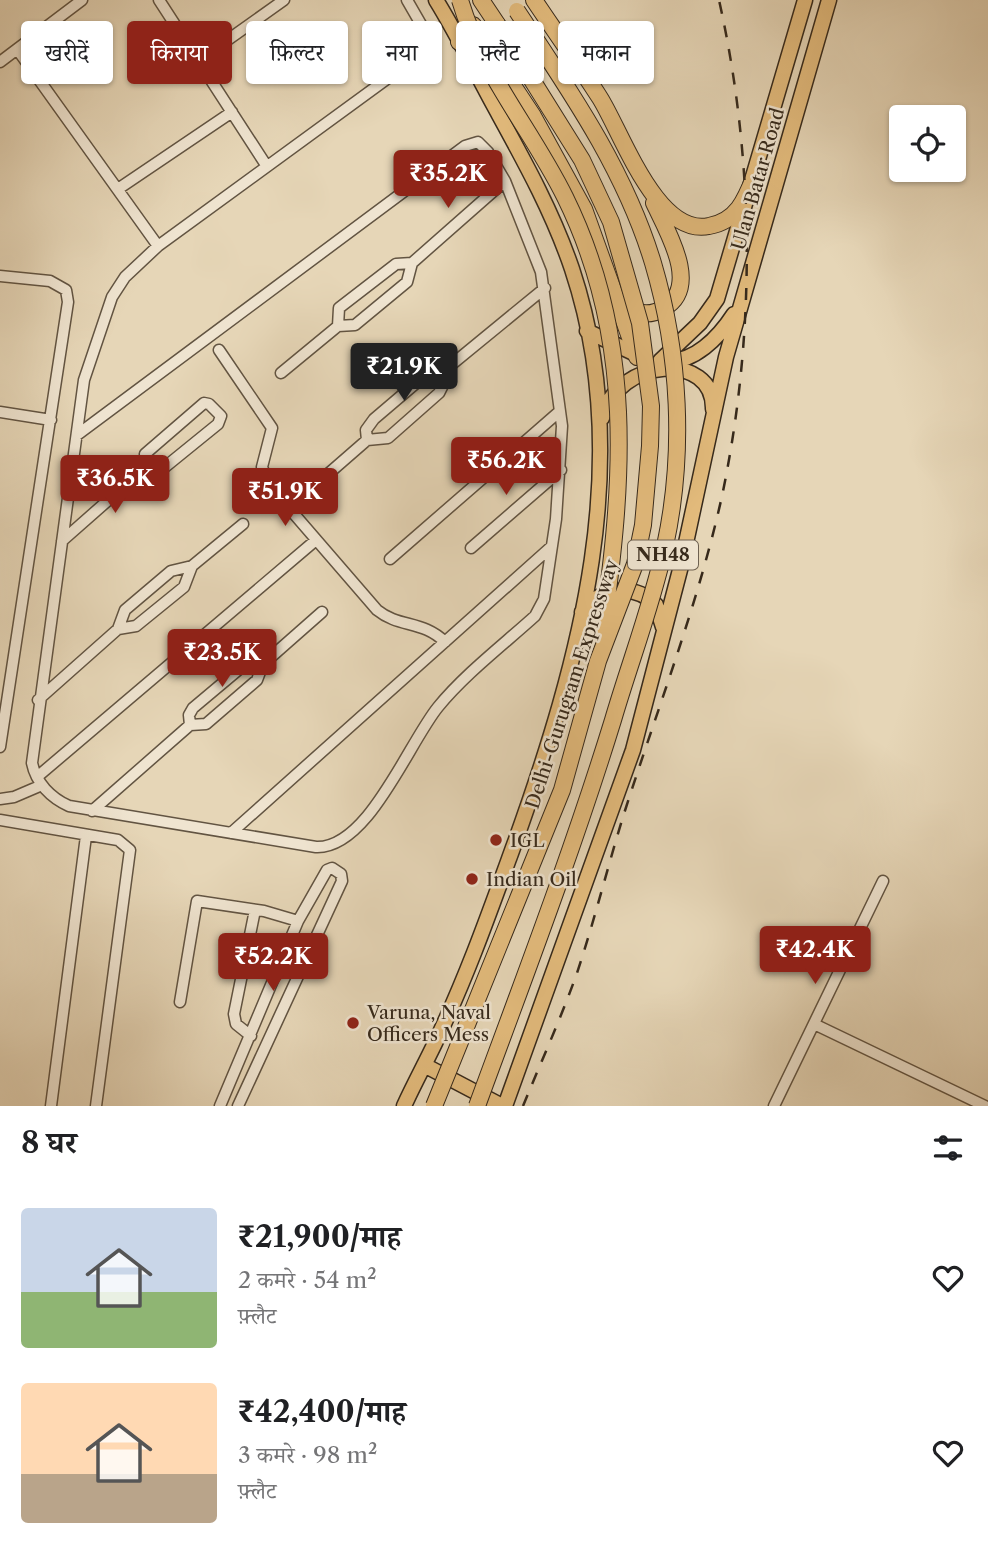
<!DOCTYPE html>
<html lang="hi">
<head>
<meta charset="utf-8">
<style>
	body { margin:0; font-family:"Libre Caslon Text","Noto Serif Devanagari",serif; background:#f6f6f6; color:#202124; height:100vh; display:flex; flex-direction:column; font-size:26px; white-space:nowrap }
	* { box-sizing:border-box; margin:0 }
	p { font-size:23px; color:#757577 }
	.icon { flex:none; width:38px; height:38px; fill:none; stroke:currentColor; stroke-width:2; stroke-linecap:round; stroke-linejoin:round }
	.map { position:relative; height:1106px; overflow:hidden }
	.panel { display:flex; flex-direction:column; background:#fff; flex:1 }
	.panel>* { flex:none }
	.guide { position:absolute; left:21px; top:21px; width:947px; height:63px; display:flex; gap:14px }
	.controls { position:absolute; left:889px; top:105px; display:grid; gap:14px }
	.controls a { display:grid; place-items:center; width:77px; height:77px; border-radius:7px; background:#fff; box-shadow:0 2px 5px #0004; font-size:35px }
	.price { position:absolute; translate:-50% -60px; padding:0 16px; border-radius:7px; background:#8f2418; color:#fff; font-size:23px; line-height:46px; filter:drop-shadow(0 2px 4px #0008) }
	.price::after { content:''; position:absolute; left:50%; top:42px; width:21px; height:16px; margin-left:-10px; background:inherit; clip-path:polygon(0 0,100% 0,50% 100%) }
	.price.active { background:#222; color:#fff }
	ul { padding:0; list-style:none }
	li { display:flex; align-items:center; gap:21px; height:175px; padding:0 21px }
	li span { display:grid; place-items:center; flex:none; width:196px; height:140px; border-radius:7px; color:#555 }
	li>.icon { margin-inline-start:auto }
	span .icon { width:84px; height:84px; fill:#fffc; stroke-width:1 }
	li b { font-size:30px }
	h2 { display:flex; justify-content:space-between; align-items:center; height:84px; padding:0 21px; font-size:30px }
	.pill { padding:0 24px; border-radius:7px; background:#fff; box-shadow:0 2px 5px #0004; font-size:24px; line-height:63px }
	.pill.active { background:#8f2418; color:#fff }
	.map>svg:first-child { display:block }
</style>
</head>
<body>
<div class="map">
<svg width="988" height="1106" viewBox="0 0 988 1106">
	<rect width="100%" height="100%" fill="#e6d6b7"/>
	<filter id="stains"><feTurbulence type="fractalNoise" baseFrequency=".00286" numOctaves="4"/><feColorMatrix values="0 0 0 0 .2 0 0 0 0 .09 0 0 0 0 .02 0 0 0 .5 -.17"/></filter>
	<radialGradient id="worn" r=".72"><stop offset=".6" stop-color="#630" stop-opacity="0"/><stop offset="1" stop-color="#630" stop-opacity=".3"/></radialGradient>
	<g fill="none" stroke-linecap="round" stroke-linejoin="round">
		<!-- minor casing -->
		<g stroke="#625442" stroke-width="13">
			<path id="minor" d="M159 0 266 165
				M17 49 158 246
				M198 61 284 0
				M0 62 82 0
				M118 189 232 112
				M0 276 50 281 66 290 68 302 0 747
				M338 326 339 308 396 264 412 263
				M219 350 272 428 262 467 269 485 377 610C399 628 423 620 445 642
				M281 373 338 326 355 325 407 282 412 263 505 181
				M204 403 209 404 221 416 218 424 165 467 156 470 147 466 145 454Z
				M0 412 51 420
				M77 435 465 146 478 142 488 152 505 181 541 272 562 426 556 519 544 599 535 616C503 645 465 674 438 707 408 744 368 849 316 847L69 806C51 798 36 783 32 763L84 380 112 297 125 277 158 246 417 57 423 48 426 33 407 0
				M367 440 366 430 374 419 428 373 445 370 545 288
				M305 494 367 440 388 438 439 393 444 383 445 370
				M62 541 147 466
				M471 548 561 470
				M390 559 560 411
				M118 629 136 626 184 587 192 566
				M38 700 118 629 125 610 171 571 192 566 243 524
				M190 725 189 715 193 708 243 666 252 662 263 664
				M37 777 316 540
				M0 799 14 797 42 785
				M92 811 190 725 206 724 257 680 263 664 322 612
				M0 820 118 840 130 850 96 1106
				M231 833 551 547
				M243 964 276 974
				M180 1002 197 901 264 911 298 921
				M814 1024 985 1106
				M251 1036 236 1024 234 1014 255 910
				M51 1106 86 836
				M220 1106 298 921 327 870 332 868 341 874 342 881 238 1106
				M774 1106 883 881"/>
		</g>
		<!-- major casing -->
		<g stroke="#36291b" stroke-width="17">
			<path id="major" d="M587 331 644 358
				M660 361 700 323 717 299 805 0
				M664 361C694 364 719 337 734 314
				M602 418C618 357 714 351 713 409
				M582 612C601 587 634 583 656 605L663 627
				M424 1065 502 1106
				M404 1106C414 1084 425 1064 435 1043 466 979 490 911 514 845 580 661 636 461 572 269 552 210 522 157 493 104 474 69 457 34 436 0
				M505 1106 633 750 681 566 726 357 829 0"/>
		</g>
		<!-- highway casing -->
		<g stroke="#36291b" stroke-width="18">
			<path id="highway" d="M481 0 497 24
				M534 0C556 33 579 65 600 98 622 133 657 237 709 226 738 221 746 198 756 173
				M473 25 533 116 584 209 637 357
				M459 42 489 58
				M627 307C639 315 651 316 664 308 701 287 667 231 654 203"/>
		</g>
		<!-- minor -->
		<use href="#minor" stroke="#efe4d0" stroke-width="10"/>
		<!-- major -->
		<use href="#major" stroke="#e3bb7c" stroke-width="14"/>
		<!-- highway -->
		<use href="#highway" stroke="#e3bb7c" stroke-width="16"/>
		<!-- rail -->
		<path stroke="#36291b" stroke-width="2.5" stroke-dasharray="12 12" stroke-linecap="butt" d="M523 1106C541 1062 561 1018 577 973 597 913 611 852 631 792 663 694 700 596 722 496 756 334 755 161 719 0"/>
		<!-- highway-bridge casing -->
		<g stroke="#36291b" stroke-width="18" stroke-linecap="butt">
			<path id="highway-bridge" d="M460 0C481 72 532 130 565 197 635 339 624 482 602 634
				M434 1106 562 790 598 661 635 564 643 525 650 446 651 406 640 323 611 222 582 160 497 24
				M477 1106C524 978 573 850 613 720 630 662 652 605 665 546 685 453 680 354 653 263 625 170 570 91 517 11"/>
		</g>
		<!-- highway-bridge -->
		<use href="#highway-bridge" stroke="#e3bb7c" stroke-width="16"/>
	</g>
	<!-- markers -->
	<g fill="#8f2418" stroke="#efe4d0" stroke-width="2.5">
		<circle cx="496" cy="840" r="7"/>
		<circle cx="472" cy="879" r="7"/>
		<circle cx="353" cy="1023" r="7"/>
	</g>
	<g text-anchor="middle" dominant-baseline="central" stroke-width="5" stroke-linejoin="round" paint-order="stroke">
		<!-- shield labels -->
		<rect fill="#efe4d0" stroke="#6e6151" stroke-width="2" x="628" y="540.5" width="70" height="29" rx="5"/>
		<g font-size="18" font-weight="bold" fill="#36291b">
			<text x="663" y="555">NH48</text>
		</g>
		<!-- street labels -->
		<g font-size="19" fill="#36291b" stroke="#efe4d0">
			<text transform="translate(758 179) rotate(-74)">Ulan Batar Road</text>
			<text transform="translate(572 684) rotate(-72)">Delhi-Gurugram Expressway</text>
		</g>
		<!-- poi labels -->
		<g font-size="19" fill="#36291b" stroke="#efe4d0" text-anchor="start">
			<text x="510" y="840">IGL</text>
			<text x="486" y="879">Indian Oil</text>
			<text x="367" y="1012">Varuna, Naval<tspan x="367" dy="22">Officers Mess</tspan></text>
		</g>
	</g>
	<rect width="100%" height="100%" filter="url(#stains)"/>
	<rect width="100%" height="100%" fill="url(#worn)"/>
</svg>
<div class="controls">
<a><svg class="icon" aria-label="locate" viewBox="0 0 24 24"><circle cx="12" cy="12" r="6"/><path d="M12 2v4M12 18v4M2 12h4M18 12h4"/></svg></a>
</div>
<b class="price" style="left:448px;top:210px">₹35.2K</b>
<b class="price active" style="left:404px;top:403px">₹21.9K</b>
<b class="price" style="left:506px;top:497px">₹56.2K</b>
<b class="price" style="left:115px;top:515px">₹36.5K</b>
<b class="price" style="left:285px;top:528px">₹51.9K</b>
<b class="price" style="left:222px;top:689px">₹23.5K</b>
<b class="price" style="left:815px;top:986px">₹42.4K</b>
<b class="price" style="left:273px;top:993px">₹52.2K</b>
<div class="guide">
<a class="pill">खरीदें</a>
<a class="pill active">किराया</a>
<a class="pill">फ़िल्टर</a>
<a class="pill">नया</a>
<a class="pill">फ़्लैट</a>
<a class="pill">मकान</a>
</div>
</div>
<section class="panel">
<h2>8 घर<svg class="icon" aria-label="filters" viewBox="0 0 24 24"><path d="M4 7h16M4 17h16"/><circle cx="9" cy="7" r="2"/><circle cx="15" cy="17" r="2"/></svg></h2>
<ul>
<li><span style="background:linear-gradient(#c9d6e8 60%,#8fb573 0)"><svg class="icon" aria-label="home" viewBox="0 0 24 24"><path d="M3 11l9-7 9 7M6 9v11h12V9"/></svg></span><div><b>₹21,900/माह</b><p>2 कमरे · 54 m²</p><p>फ़्लैट</p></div><svg class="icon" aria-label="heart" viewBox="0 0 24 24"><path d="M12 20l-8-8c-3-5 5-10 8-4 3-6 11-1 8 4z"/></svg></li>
<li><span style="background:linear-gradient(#ffd9b3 65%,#b9a48a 0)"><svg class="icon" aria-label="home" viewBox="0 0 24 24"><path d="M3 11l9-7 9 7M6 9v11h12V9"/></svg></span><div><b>₹42,400/माह</b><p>3 कमरे · 98 m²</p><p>फ़्लैट</p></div><svg class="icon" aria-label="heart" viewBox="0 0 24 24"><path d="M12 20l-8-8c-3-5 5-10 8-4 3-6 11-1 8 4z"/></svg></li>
</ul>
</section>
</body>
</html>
